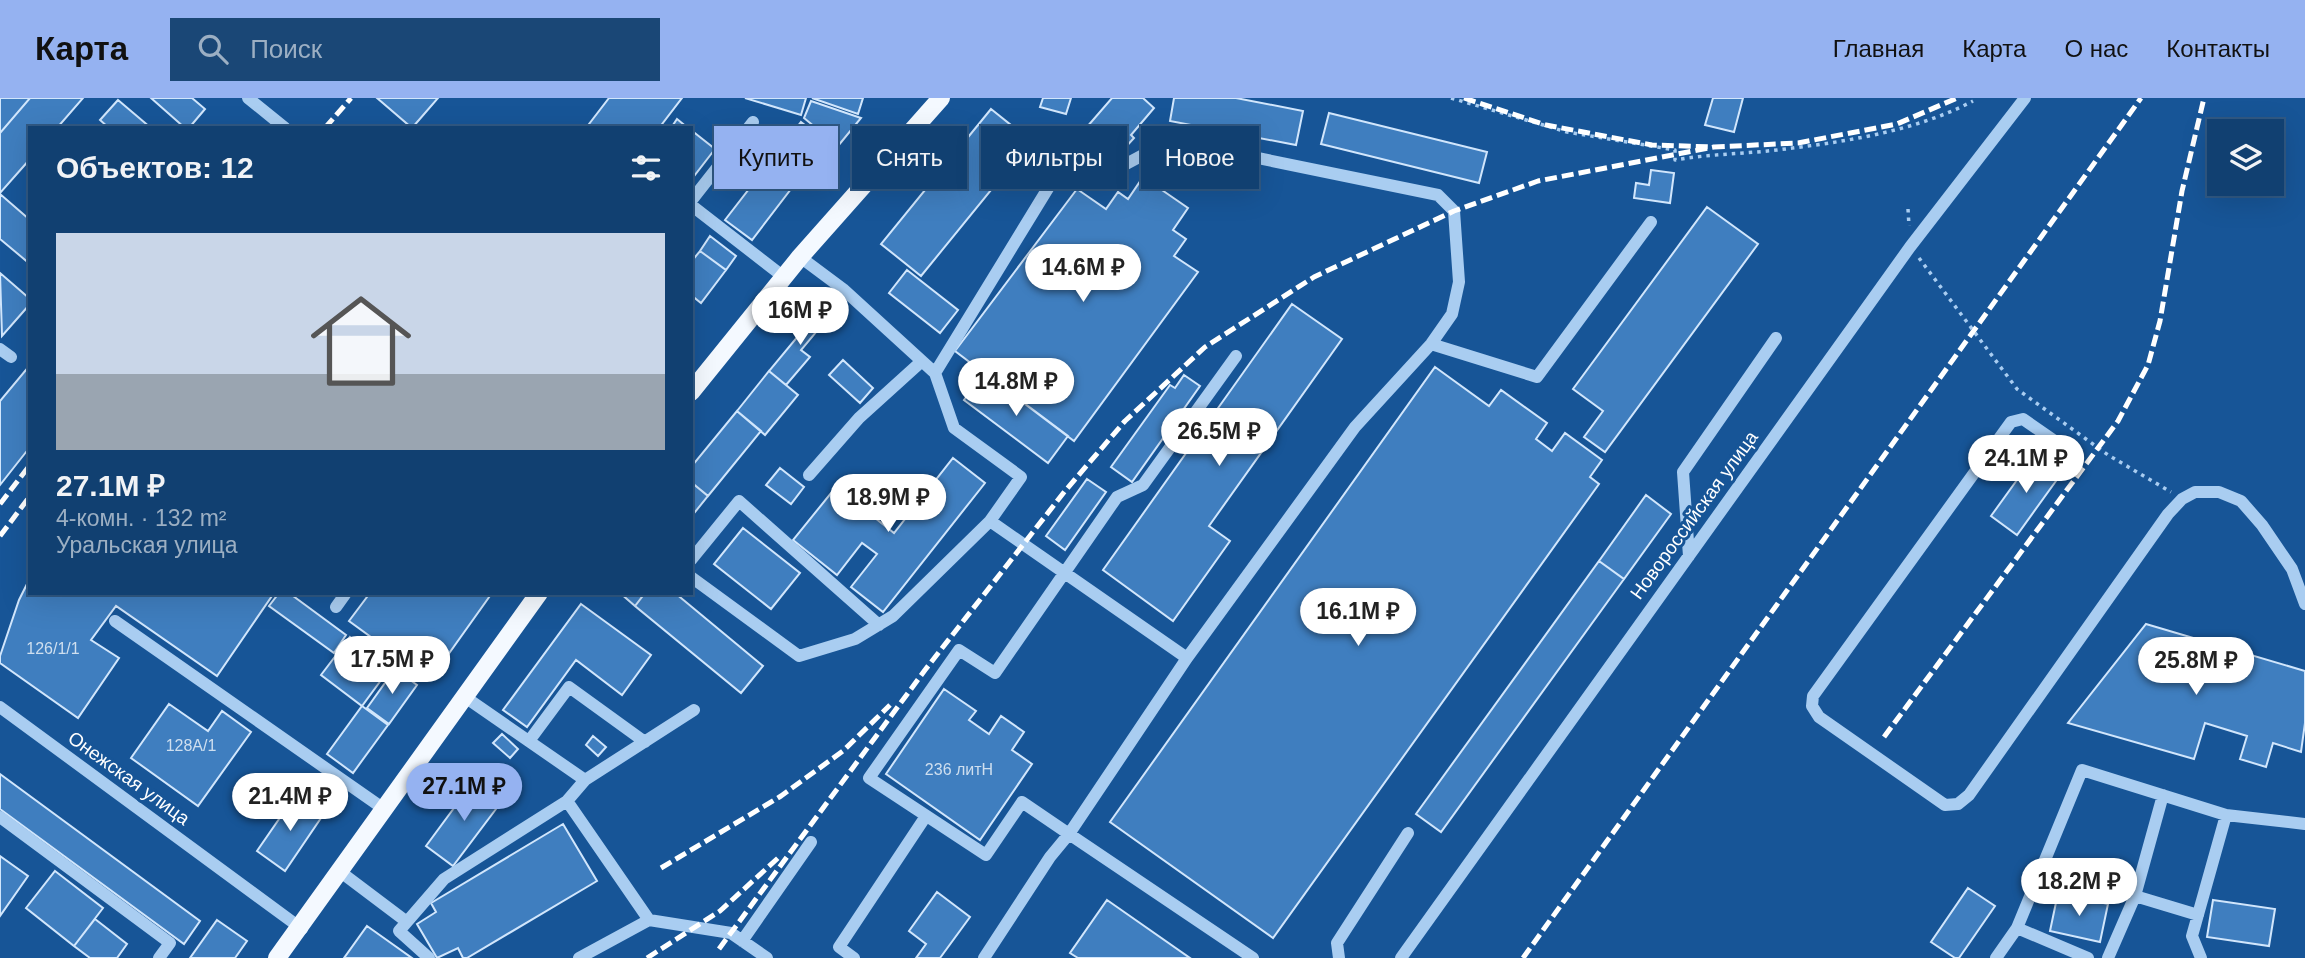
<!DOCTYPE html>
<html lang="ru">
<head>
<meta charset="utf-8">
<style>
	body { margin:0; font-family:Helvetica,sans-serif; background:#1a4776; color:#f1f3f6; height:100vh; display:flex; flex-direction:column; font-size:26px; white-space:nowrap }
	* { box-sizing:border-box; margin:0 }
	p { font-size:23px; color:#9cafc3 }
	.icon { flex:none; width:38px; height:38px; fill:none; stroke:currentColor; stroke-width:2; stroke-linecap:round; stroke-linejoin:round }
	.map { position:relative; flex:1; overflow:hidden }
	.sheet { position:absolute; left:28px; top:28px; width:665px; height:469px; display:flex; flex-direction:column; background:#114071; border-radius:0px; box-shadow:0 7px 28px #0002,0 0 0 2px #305984 }
	.sheet>* { flex:none }
	.hud { position:absolute; left:714px; top:28px; width:665px; height:63px; display:flex; gap:14px }
	.tools { position:absolute; left:2207px; top:21px; display:grid; gap:14px }
	.tools a { display:grid; place-items:center; width:77px; height:77px; border-radius:0px; background:#114071; box-shadow:0 7px 28px #0002,0 0 0 2px #305984; font-size:35px }
	.price { position:absolute; translate:-50% -60px; padding:0 16px; border-radius:24px; background:#fff; color:#222; font-size:23px; line-height:46px; filter:drop-shadow(0 2px 4px #0008) }
	.price::after { content:''; position:absolute; left:50%; top:42px; width:21px; height:16px; margin-left:-10px; background:inherit; clip-path:polygon(0 0,100% 0,50% 100%) }
	.price.on { background:#95b2f1; color:#111 }
	ul { padding:0; list-style:none }
	li { display:grid; align-content:center; gap:14px; height:371px; padding:0 28px }
	li span { display:grid; place-items:center; height:217px; border-radius:0px; color:#555 }
	li>.icon { margin-inline-start:auto }
	span .icon { width:126px; height:126px; fill:#fffc; stroke-width:1 }
	li b { font-size:30px }
	h2 { display:flex; justify-content:space-between; align-items:center; height:84px; padding:0 28px; font-size:30px }
	.chip { padding:0 24px; border-radius:0px; background:#114071; box-shadow:0 7px 28px #0002,0 0 0 2px #305984; font-size:24px; line-height:63px }
	.chip.on { background:#95b2f1; color:#111 }
	header { display:flex; align-items:center; gap:42px; box-sizing:border-box; height:98px; padding:0 35px; background:#95b2f1; color:#111 }
	header strong { font-size:33px }
	nav { display:flex; gap:38px; margin-inline-start:auto; font-size:24px }
	.search { width:490px; height:63px; background:#1a4776; display:flex; align-items:center; gap:18px; box-sizing:border-box; padding:0 24px; border-radius:0px; color:#9cafc3; font-size:26px }
	.map>svg:first-child { display:block }
</style>
</head>
<body>
<header>
<strong>Карта</strong>
<div class="search"><svg class="icon" aria-label="search" viewBox="0 0 24 24"><circle cx="10" cy="10" r="6"/><path d="M15 15l6 6"/></svg>Поиск</div>
<nav><a>Главная</a><a>Карта</a><a>О нас</a><a>Контакты</a></nav>
</header>
<div class="map">
<svg width="2305" height="860" viewBox="0 0 2305 860">
	<rect width="100%" height="100%" fill="#175597"/>
	<!-- building -->
	<path fill="#3f7ebf" stroke="#d1e6fc" stroke-width="2" d="M0 0H30L0 35Z
		M30 0H83L57 30H30V61L0 95V35Z
		M151 0H192L205 11 189 30H185Z
		M377 0H438L412 30Z
		M609 0H682L659 30H586Z
		M745 0H806L801 17Z
		M812 0H863L858 16Z
		M1043 0H1071L1066 16 1040 9Z
		M1112 0H1143L1154 10 1131 37 1134 40 1114 62 1111 60 1109 62 1080 37Z
		M1174 0H1236L1303 13 1296 47 1170 23Z
		M1713 0H1743L1734 34 1705 27Z
		M118 2 151 30H109L100 22Z
		M811 3 861 20 838 48 804 20Z
		M991 11 1031 43 921 178 881 146Z
		M1329 15 1487 54 1479 85 1321 46Z
		M677 21 688 30H671Z
		M801 24 827 44 752 142 725 122Z
		M691 32 715 51 691 82Z
		M1651 72 1674 75 1670 105 1634 100 1636 85 1649 87Z
		M1143 79 1188 110 1173 132 1186 141 1174 158 1198 174 1074 343 955 253 1077 91 1106 111 1118 94 1128 101Z
		M0 96 30 122V166L0 141Z
		M1707 109 1758 146 1605 354 1584 339 1603 313 1573 291Z
		M710 138 736 158 726 172 700 153Z
		M700 153 726 172 701 205 691 197V164Z
		M907 172 958 212 940 235 889 195Z
		M0 175 30 201V206L2 238Z
		M828 202 837 209 801 252 810 259 786 287 769 273Z
		M1292 206 1342 241 1209 428 1230 443 1173 523 1103 472Z
		M843 262 873 290 860 305 829 277Z
		M30 267V349L0 387V303Z
		M1435 269 1489 308 1501 292 1547 325 1536 341 1552 353 1565 335 1602 362 1590 379 1599 386 1273 840 1110 724Z
		M769 273 798 297 765 337 737 313Z
		M984 275 1068 338 1048 365 964 302Z
		M1184 277 1200 288 1132 384 1111 369 1170 287 1175 290Z
		M737 313 761 333 708 398 691 384V369Z
		M2035 357 2061 376 2017 437 1991 418Z
		M953 360 985 385 883 514 851 489 877 456 862 445 837 477 793 442 836 389 894 435Z
		M780 370 804 389 791 406 766 387Z
		M1087 381 1106 394 1065 452 1046 438Z
		M691 384 708 398 691 419Z
		M1646 397 1671 416 1624 481 1599 463Z
		M743 430 800 475 771 511 714 466Z
		M1599 463 1624 481 1441 734 1416 716Z
		M30 480V495H274L217 578 116 508 91 542 119 560 78 620 0 565V558L19 502Z
		M279 495H289L346 537 334 555 269 508Z
		M370 495H492L430 582 349 523Z
		M620 495H645L635 508Z
		M645 495H675L763 568 741 595 635 508Z
		M581 506 651 557 622 597 576 562 527 629 503 612Z
		M2146 526 2305 573V625L2301 654 2273 645 2266 669 2240 661 2247 638 2205 625 2194 661 2068 625Z
		M350 539 390 570 362 608 321 577Z
		M395 571 417 587 389 626 367 610Z
		M944 591 976 613 969 622 989 636 1001 618 1024 634 1012 652 1032 666 980 742 886 676Z
		M169 606 208 633 222 613 251 634 198 708 131 660Z
		M362 608 388 627 353 675 327 656Z
		M502 636 518 651 510 660 493 645Z
		M593 638 606 649 598 658 586 647Z
		M0 676 200 823 184 846 0 711Z
		M474 683 502 703 453 768 426 748Z
		M295 698 323 717 285 773 257 753Z
		M563 726 597 783 467 860H463L458 850 437 860 417 826 436 814 431 805Z
		M0 758 28 778 0 818Z
		M55 773 103 810 74 848 26 810Z
		M1968 790 1995 808 1959 860H1955L1931 844Z
		M937 794 970 819 940 860H916L926 846 909 833Z
		M2058 795 2108 806 2100 844 2050 833Z
		M1107 802 1190 860H1078L1070 855Z
		M2213 802 2275 811 2269 848 2207 839Z
		M95 821 127 846 117 860H90L74 848Z
		M217 822 247 843 235 860H190Z
		M367 828 412 860H344Z"/>
	<g fill="none" stroke-linecap="round" stroke-linejoin="round">
		<!-- path -->
		<path stroke="#a9cdf1" stroke-width="3.5" stroke-dasharray="3.5 5" stroke-linecap="butt" d="M1451 0 1567 34 1675 52V62C1709 56 1743 56 1777 52 1843 44 1914 34 1973 3
			M1908 111 1909 128
			M1919 160 2017 291 2108 357 2171 394"/>
		<!-- minor -->
		<path stroke="#a9cdf1" stroke-width="12" d="M248 0 285 30
			M691 103 753 24
			M691 107 780 176
			M800 159 843 191 935 275 954 330 1021 379 990 423 1187 560
			M1431 246 1537 279 1651 124
			M0 251 11 259
			M935 275 1050 87 1075 76 1113 73 1156 50 1204 49 1438 97 1454 113 1459 184 1452 216 1431 246 1355 329 1187 560 1069 736 1022 704 986 757 869 680 959 552 995 575 1117 399 1143 387 1236 258
			M2056 344 2023 321 2011 324 1813 598 1812 608 1819 619 1945 707 1958 706 1969 697 2168 416 2182 401 2195 394H2219L2241 403 2262 427 2292 471 2305 506
			M809 377 859 320 922 263
			M1689 458 1683 374 1776 240
			M691 462 739 403 879 527
			M691 479 799 558 855 541 893 518 990 423
			M336 509 346 495
			M115 523 384 711
			M465 599 585 682
			M0 609 302 831
			M694 612 585 682 567 703 649 822 731 835 767 860
			M529 643 569 589 645 644
			M0 719 170 845 159 860
			M342 775 407 824
			M2135 798 2163 697
			M2017 830 2088 860
			M742 843 811 744
			M429 860 399 833 444 781 567 703
			M579 860 649 822
			M854 860 839 849 926 718
			M984 860 1050 759 1069 736 1253 860
			M1339 860 1337 845 1408 735
			M1401 860 1910 149 2025 0
			M1996 860 2017 830 2082 672 2226 717 2305 726
			M2108 860 2135 798 2198 817
			M2201 860 2192 838 2226 717"/>
		<!-- major -->
		<path stroke="#f4f9ff" stroke-width="18" d="M691 294 800 159 941 0
			M277 860 539 495"/>
		<!-- rail -->
		<path stroke="#fff" stroke-width="5" stroke-dasharray="12 5" stroke-linecap="butt" d="M1464 0 1546 27 1652 47 1714 49 1798 45 1897 26 1957 0
			M325 30 351 0
			M0 406 30 367
			M0 438 30 398
			M1884 639 2118 323 2148 267 2160 223 2182 93 2204 0
			M661 770 781 698 843 653 890 607
			M719 851 925 572 1065 393 1125 323 1205 249 1314 179 1454 113 1538 83 1714 49
			M647 860 720 813 778 760
			M1523 860 2141 0"/>
	</g>
	<g text-anchor="middle" dominant-baseline="central" stroke-width="6" stroke-linejoin="round" paint-order="stroke">
		<!-- number labels -->
		<g font-size="16" fill="#cfdfef">
			<text x="53" y="550">126/1/1</text>
			<text x="191" y="647">128А/1</text>
			<text x="959" y="671">236 литН</text>
		</g>
		<!-- street labels -->
		<g font-size="19" fill="#fff" stroke="#175597">
			<text transform="translate(1694 417) rotate(-54)">Новороссийская улица</text>
			<text transform="translate(129 680) rotate(36)">Онежская улица</text>
		</g>
	</g>
</svg>
<div class="tools">
<a><svg class="icon" aria-label="layers" viewBox="0 0 24 24"><path d="M12 4l9 5-9 5-9-5zM3 14l9 5 9-5"/></svg></a>
</div>
<b class="price" style="left:1083px;top:206px">14.6M ₽</b>
<b class="price" style="left:800px;top:249px">16M ₽</b>
<b class="price" style="left:1016px;top:320px">14.8M ₽</b>
<b class="price" style="left:1219px;top:370px">26.5M ₽</b>
<b class="price" style="left:2026px;top:397px">24.1M ₽</b>
<b class="price" style="left:888px;top:436px">18.9M ₽</b>
<b class="price" style="left:1358px;top:550px">16.1M ₽</b>
<b class="price" style="left:392px;top:598px">17.5M ₽</b>
<b class="price" style="left:2196px;top:599px">25.8M ₽</b>
<b class="price on" style="left:464px;top:725px">27.1M ₽</b>
<b class="price" style="left:290px;top:735px">21.4M ₽</b>
<b class="price" style="left:2079px;top:820px">18.2M ₽</b>
<div class="hud">
<a class="chip on">Купить</a>
<a class="chip">Снять</a>
<a class="chip">Фильтры</a>
<a class="chip">Новое</a>
</div>
<section class="sheet">
<h2>Объектов: 12<svg class="icon" aria-label="filters" viewBox="0 0 24 24"><path d="M4 7h16M4 17h16"/><circle cx="9" cy="7" r="2"/><circle cx="15" cy="17" r="2"/></svg></h2>
<ul>
<li><span style="background:linear-gradient(#c9d6e8 65%,#9aa5b1 0)"><svg class="icon" aria-label="home" viewBox="0 0 24 24"><path d="M3 11l9-7 9 7M6 9v11h12V9"/></svg></span><div><b>27.1M ₽</b><p>4-комн. · 132 m²</p><p>Уральская улица</p></div></li>
</ul>
</section>
</div>
</body>
</html>
